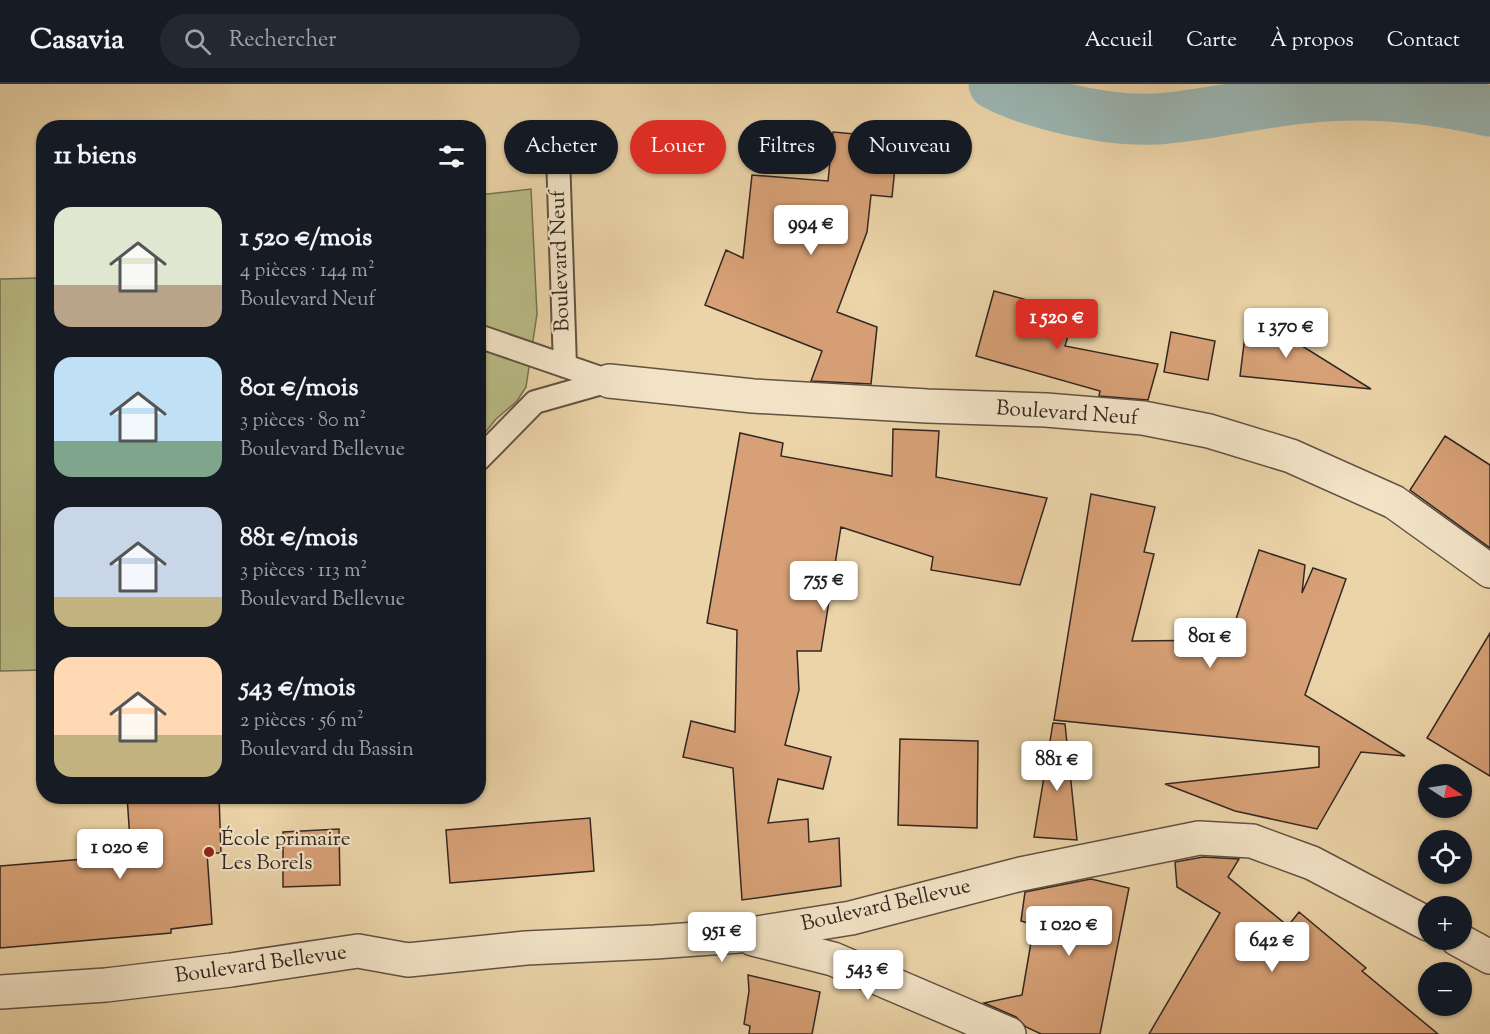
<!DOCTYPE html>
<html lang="fr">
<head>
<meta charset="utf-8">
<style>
	body { margin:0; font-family:"Sorts Mill Goudy",serif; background:#242831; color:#f1f3f6; height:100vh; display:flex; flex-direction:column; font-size:22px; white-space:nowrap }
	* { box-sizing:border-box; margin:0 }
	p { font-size:20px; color:#9ea1a6 }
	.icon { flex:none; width:33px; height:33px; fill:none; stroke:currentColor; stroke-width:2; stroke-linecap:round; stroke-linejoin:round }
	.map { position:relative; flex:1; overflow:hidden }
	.details { position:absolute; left:36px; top:36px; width:450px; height:684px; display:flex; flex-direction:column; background:#171b24; border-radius:24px; box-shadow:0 2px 4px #0004 }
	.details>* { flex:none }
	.hud { position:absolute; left:504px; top:36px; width:570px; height:54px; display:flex; gap:12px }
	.needle { width:39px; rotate:102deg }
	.fabs { position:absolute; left:1418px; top:680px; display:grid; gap:12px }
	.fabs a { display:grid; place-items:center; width:54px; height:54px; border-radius:50%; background:#171b24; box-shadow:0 2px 4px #0004; font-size:30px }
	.price { position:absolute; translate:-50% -51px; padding:0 14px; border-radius:6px; background:#fff; color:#222; font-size:20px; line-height:39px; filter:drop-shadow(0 2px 3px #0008) }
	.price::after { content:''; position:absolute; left:50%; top:36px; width:18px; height:14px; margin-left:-9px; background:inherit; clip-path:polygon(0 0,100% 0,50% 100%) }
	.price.active { background:#d93025; color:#fff }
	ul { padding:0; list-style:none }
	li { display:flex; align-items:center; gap:18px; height:150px; padding:0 18px }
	li span { display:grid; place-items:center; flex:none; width:168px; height:120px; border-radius:18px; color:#555 }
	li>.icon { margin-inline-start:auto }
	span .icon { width:72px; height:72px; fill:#fffc; stroke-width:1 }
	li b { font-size:26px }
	h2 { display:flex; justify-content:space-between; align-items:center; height:72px; padding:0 18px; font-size:26px }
	.pill { padding:0 21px; border-radius:27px; background:#171b24; box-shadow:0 2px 4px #0004; font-size:21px; line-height:54px }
	.pill.active { background:#d93025; color:#fff }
	header { display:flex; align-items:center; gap:36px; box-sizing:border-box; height:84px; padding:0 30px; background:#171b24; border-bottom:2px solid #363941 }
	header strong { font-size:28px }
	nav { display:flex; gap:33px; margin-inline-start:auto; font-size:21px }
	.search { width:420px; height:54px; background:#242831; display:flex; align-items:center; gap:15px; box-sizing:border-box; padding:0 21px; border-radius:33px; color:#9ea1a6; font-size:22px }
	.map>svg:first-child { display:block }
</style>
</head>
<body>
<header>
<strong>Casavia</strong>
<div class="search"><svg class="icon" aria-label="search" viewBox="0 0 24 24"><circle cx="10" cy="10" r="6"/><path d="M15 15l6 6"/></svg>Rechercher</div>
<nav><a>Accueil</a><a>Carte</a><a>À propos</a><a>Contact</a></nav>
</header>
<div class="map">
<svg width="1490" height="950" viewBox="0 0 1490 950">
	<rect width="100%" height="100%" fill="#ebd4a8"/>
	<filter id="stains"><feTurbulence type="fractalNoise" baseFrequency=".00333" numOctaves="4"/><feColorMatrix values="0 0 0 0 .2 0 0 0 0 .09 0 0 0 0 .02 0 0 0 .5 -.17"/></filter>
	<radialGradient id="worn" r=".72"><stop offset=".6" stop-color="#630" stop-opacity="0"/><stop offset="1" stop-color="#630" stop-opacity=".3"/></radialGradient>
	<!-- pitch -->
	<path fill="#b9bc86" stroke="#767254" stroke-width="1.5" d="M531 105 537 230 526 303 517 317 496 335 479 356V111Z
		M43 194V586L0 587V195Z"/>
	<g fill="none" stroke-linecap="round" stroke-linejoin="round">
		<!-- canal -->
		<path stroke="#9bb6b2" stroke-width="51" d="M994 0C1014 11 1036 17 1058 23 1090 31 1123 37 1157 35 1209 31 1262 17 1314 13 1373 7 1432 14 1490 27"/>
	</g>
	<!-- building -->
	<path fill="#d7a076" stroke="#332721" stroke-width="1.5" d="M833 48 898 54 892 113 871 111 867 148 837 228 877 243 871 300 811 297 822 267 705 221 726 166 743 174 752 91 828 97Z
		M994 207 1075 229 1065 262 1158 280 1148 316 1099 312 1100 307 976 272Z
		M1248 228 1371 305 1240 292Z
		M1171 248 1215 257 1208 296 1164 288Z
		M893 345 939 347 936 393 1047 414 1020 501 931 486 933 473 841 443 821 567H797L799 606 785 661 831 673 823 705 778 695 768 739 808 735 809 758 839 754 841 802 742 816 733 684 683 673 691 637 735 648 737 546 707 539 740 349 783 359 781 372 892 392Z
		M1445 352 1490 381V464L1410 406Z
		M1091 410 1155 423 1144 468 1154 470 1132 557 1229 556 1259 466 1305 481 1302 509 1313 484 1346 495 1305 611 1405 672 1361 668 1317 745 1235 727 1165 700 1319 683V663L1054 636Z
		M1490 549V692L1427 654Z
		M1053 639 1065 640 1077 756 1034 753Z
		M900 655 978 657 977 744 898 741Z
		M127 712H219L221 769H207L212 840 171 845V849L0 864V782L96 774 94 761 130 756Z
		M590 734 594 787 450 799 446 746Z
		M339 745 340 801 283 803V748Z
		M1203 773 1239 775 1228 793 1288 842 1299 828 1366 884 1362 887 1438 950H1149L1220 829 1177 803 1175 778Z
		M1091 795 1129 804 1100 950H1041L1026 943 1016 933 984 919 1022 911 1034 841 1021 837 1025 808Z
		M748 891 820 908 812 950H749L750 942 744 940 749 907Z"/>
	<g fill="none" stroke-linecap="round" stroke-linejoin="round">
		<!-- lane casing -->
		<g stroke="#615243" stroke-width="26">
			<path id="lane" d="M558 71 565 282
				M478 252 609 297
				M478 376 535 318 609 297"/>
		</g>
		<!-- street casing -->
		<g stroke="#615243" stroke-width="36">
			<path id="street" d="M609 297 753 312 927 322 1046 326 1143 334 1209 347 1291 372 1394 418 1490 487
				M753 855 833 875 1009 950
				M1457 855 1490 873
				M0 908 106 901 231 886 358 867 408 876 526 864 655 858 739 852 851 834 1021 790 1199 754 1252 757 1312 779 1428 840"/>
		</g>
		<!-- lane -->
		<use href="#lane" stroke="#f2e3c6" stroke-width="22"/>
		<!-- street -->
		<use href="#street" stroke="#f2e3c6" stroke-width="33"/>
	</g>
	<!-- markers -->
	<circle fill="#8f2418" stroke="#f2e3c6" stroke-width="2" cx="209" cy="768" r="6"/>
	<g text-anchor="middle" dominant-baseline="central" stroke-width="4.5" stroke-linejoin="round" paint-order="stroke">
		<!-- street labels -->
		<g font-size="21" fill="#332721" stroke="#f2e3c6">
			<text transform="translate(561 177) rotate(-92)">Boulevard Neuf</text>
			<text transform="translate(1067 330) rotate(4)">Boulevard Neuf</text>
			<text transform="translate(886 822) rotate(-13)">Boulevard Bellevue</text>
			<text transform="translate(261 881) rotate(-8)">Boulevard Bellevue</text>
		</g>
		<!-- poi labels -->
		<g font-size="21" fill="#332721" stroke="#f2e3c6" text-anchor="start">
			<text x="221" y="756">École primaire<tspan x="221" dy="24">Les Borels</tspan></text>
		</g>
	</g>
	<rect width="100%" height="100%" filter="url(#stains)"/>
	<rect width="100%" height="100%" fill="url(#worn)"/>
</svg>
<div class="fabs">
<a><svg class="needle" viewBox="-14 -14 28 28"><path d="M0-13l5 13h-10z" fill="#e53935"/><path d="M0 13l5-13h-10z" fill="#9ea1a6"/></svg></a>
<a><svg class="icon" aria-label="locate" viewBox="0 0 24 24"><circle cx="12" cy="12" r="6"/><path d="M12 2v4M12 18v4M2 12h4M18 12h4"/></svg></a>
<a>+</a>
<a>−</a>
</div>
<b class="price" style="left:811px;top:172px">994 €</b>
<b class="price active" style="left:1057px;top:266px">1 520 €</b>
<b class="price" style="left:1286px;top:275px">1 370 €</b>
<b class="price" style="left:824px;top:528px">755 €</b>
<b class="price" style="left:1210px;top:585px">801 €</b>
<b class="price" style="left:1057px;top:708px">881 €</b>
<b class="price" style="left:120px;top:796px">1 020 €</b>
<b class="price" style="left:1069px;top:873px">1 020 €</b>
<b class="price" style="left:722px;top:879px">951 €</b>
<b class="price" style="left:1272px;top:889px">642 €</b>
<b class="price" style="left:868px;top:917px">543 €</b>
<div class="hud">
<a class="pill">Acheter</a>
<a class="pill active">Louer</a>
<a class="pill">Filtres</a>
<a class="pill">Nouveau</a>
</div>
<section class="details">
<h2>11 biens<svg class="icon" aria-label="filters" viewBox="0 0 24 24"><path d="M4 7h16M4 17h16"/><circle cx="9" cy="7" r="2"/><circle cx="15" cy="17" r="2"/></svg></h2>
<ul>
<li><span style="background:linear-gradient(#dfe7d0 65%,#b9a48a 0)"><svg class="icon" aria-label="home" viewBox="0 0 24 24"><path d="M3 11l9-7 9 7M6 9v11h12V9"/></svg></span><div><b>1 520 €/mois</b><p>4 pièces · 144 m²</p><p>Boulevard Neuf</p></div></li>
<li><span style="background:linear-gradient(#bfe0f5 70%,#7fa58c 0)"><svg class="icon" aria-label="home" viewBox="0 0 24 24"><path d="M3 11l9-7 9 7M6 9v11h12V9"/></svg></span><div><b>801 €/mois</b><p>3 pièces · 80 m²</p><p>Boulevard Bellevue</p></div></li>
<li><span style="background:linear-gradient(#c9d6e8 75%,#c2b280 0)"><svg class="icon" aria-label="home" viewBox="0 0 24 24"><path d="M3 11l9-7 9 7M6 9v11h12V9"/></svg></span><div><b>881 €/mois</b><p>3 pièces · 113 m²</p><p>Boulevard Bellevue</p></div></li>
<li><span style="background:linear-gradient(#ffd9b3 65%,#c2b280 0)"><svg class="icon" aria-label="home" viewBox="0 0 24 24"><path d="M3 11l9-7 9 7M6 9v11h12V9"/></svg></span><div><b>543 €/mois</b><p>2 pièces · 56 m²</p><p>Boulevard du Bassin</p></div></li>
</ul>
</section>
</div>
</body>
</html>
